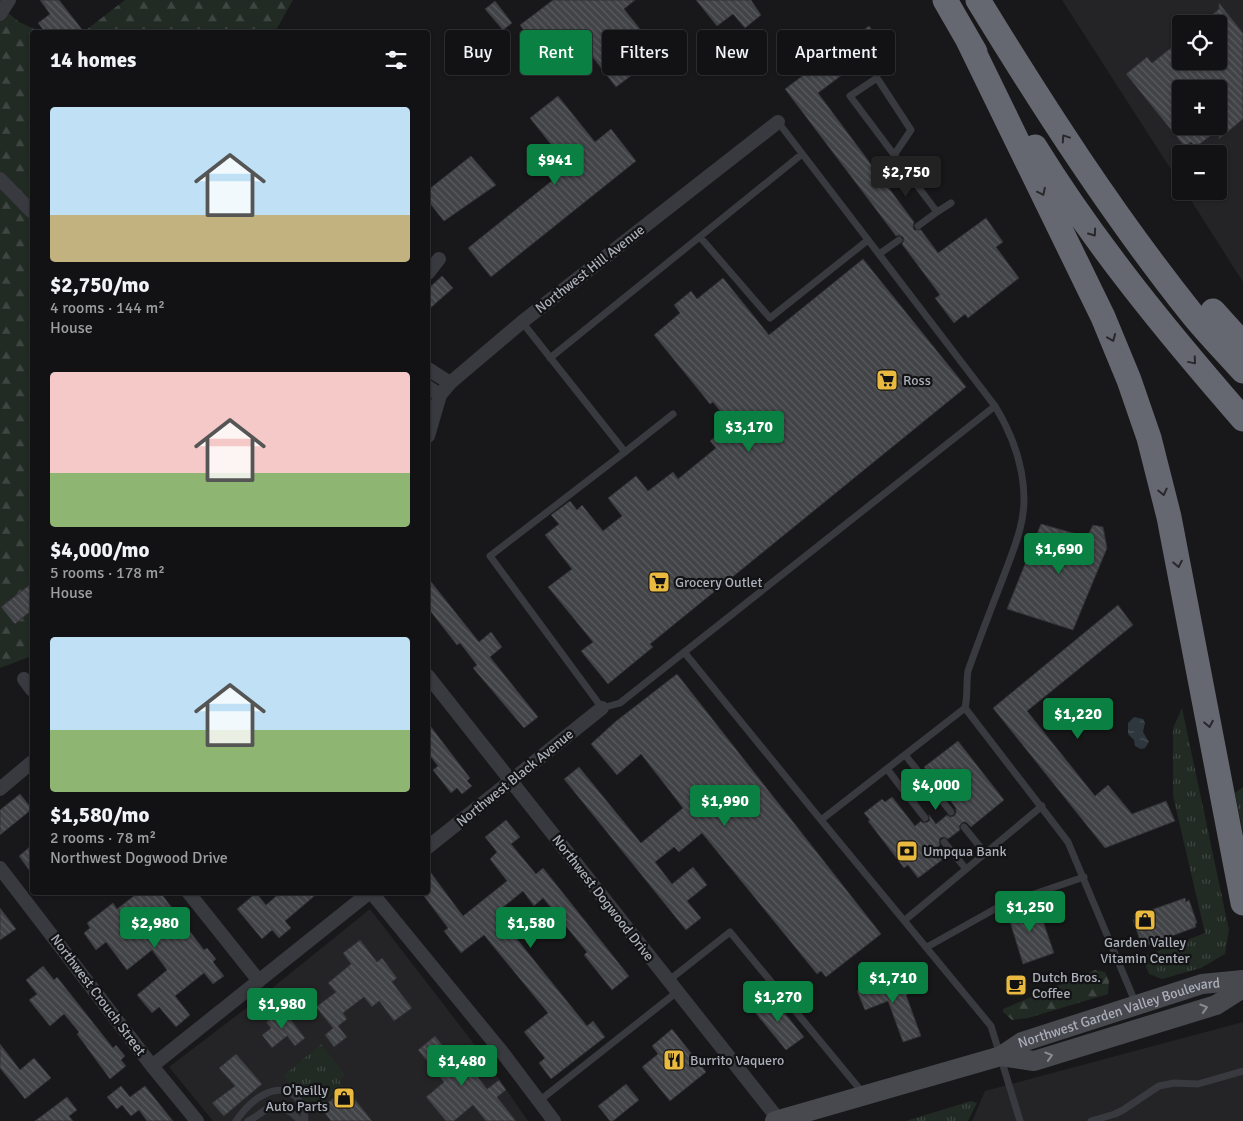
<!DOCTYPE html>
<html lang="en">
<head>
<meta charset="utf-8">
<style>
	body { margin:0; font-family:Signika,sans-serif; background:#1b1b1d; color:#f1f3f6; height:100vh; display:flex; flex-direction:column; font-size:19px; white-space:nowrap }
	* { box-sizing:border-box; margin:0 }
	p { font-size:16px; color:#9c9ea0 }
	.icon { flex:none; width:28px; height:28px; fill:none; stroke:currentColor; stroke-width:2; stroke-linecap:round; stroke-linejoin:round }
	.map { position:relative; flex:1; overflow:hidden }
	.side { position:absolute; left:30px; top:30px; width:400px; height:865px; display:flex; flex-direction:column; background:#121214; border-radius:5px; box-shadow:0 1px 4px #0004,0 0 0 1px #313234 }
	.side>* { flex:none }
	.banner { position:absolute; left:445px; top:30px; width:475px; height:45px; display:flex; gap:10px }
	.tools { position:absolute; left:1172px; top:15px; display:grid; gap:10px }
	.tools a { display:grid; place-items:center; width:55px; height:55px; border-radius:5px; background:#121214; box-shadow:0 1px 4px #0004,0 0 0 1px #313234; font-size:25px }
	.price { position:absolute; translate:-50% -42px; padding:0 11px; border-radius:5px; background:#0b8043; color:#fff; font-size:16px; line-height:32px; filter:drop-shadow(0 1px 2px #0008) }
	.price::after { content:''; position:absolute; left:50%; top:30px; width:15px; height:11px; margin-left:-8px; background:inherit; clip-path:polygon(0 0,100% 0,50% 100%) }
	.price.active { background:#222; color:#fff }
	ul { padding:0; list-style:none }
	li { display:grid; align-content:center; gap:10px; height:265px; padding:0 20px }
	li span { display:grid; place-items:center; height:155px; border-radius:5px; color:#555 }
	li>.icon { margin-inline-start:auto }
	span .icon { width:90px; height:90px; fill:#fffc; stroke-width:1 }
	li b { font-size:21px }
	h2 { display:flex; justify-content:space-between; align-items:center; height:60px; padding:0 20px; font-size:21px }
	.chip { padding:0 18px; border-radius:5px; background:#121214; box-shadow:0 1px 4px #0004,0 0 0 1px #313234; font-size:18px; line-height:45px }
	.chip.active { background:#0b8043; color:#fff }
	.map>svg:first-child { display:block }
</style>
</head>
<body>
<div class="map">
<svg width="1243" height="1121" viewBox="0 0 1243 1121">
	<defs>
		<pattern id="grass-tufts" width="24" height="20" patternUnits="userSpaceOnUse" patternTransform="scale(1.25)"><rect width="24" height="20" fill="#222a24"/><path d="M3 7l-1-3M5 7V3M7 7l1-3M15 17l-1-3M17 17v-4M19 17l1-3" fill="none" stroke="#3f4642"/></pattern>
		<pattern id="forest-firs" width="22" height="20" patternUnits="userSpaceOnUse" patternTransform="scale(1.25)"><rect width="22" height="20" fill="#222a24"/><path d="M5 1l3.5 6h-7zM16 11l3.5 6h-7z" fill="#3f4642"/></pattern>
		<pattern id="water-ripples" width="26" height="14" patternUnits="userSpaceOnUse" patternTransform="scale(1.25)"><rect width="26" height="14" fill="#2e363e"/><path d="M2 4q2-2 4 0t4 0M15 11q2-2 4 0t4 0" fill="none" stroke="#4a5158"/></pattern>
		<pattern id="building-back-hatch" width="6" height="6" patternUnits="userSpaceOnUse" patternTransform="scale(1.25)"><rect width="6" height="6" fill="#424347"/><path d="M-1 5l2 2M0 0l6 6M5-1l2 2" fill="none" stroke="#5b5c5f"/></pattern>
	</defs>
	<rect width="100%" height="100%" fill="#18181a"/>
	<!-- built -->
	<path fill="#242427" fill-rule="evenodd" d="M1062 0H1243V282L1185 191H1219V154H1181V185ZM1181 24H1219V61H1181ZM1181 89H1219V126H1181Z
		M370 909 481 1053 528 1121H213L169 1067 266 993Z
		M1243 1022V1121H972L985 1091Z"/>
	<!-- grass -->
	<path fill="url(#grass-tufts)" d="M1182 708 1229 930 1225 954 1201 968 1162 979 1149 974 1142 957 1205 933 1173 796V728Z
		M1243 787V832L1235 793Z
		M321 1044 345 1075 339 1080 343 1086 313 1111 283 1076Z
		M971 1101 977 1103 968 1121H906Z"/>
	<!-- forest -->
	<path fill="url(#forest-firs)" d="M125 0H293L275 32H70L86 30Z
		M0 6 19 22 41 32H32V649L29 657 0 668Z
		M1095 970 1105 972 1109 981 1108 994 1028 1018 1012 1020 1003 1012V1009Z"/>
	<!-- water -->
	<path fill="url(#water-ripples)" d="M1134 717 1143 719 1145 723 1143 732 1149 742 1145 748 1141 749 1135 746 1134 740 1128 734V723Z"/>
	<!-- building -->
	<path fill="url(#building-back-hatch)" stroke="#323236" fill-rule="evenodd" d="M40 0H59L84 32H45L38 23 50 14Z
		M553 0H635L624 9 660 54 616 87 574 33 543 55 520 25Z
		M696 0H751L761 15 745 28 733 14 717 26Z
		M495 1 512 23 503 30 485 9Z
		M1219 3 1243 33V119L1219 139V129L1196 147 1191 142 1185 147 1126 74 1147 57 1152 63 1181 40V61H1219V24H1201L1219 9ZM1181 89H1219V126H1181Z
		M869 26 883 44 818 93 914 222 913 226 914 230H921L938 253 986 218 1003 242 996 247 1019 278 968 318 965 314 954 323 935 298 940 295 902 244 904 240 903 237 899 235 896 236 785 89Z
		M558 96 595 142 611 129 636 161 491 277 468 248 569 167 530 118Z
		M471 156 496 185 444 221 428 201V190Z
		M863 259 966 387 650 644 653 647 608 684 581 651 593 642 548 587 572 569 545 535 559 524 551 515 570 501 577 510 582 505 603 531 622 516 608 498 636 476 648 491 673 472 678 479 716 448 710 441 731 425 713 402 710 404 654 335 680 313 674 305 691 291 697 299 723 278 769 335Z
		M442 276 453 288 428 310V289Z
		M1041 524 1087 537 1093 525 1103 527 1107 548 1073 630 1007 609Z
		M428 578 479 642 491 632 502 647 490 657 538 717 524 728 473 668 477 665 460 643 457 645 428 608Z
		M32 583V610L15 624 1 607Z
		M1118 605 1133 625 1027 711 1095 796 1108 785 1132 814 1166 801 1175 821 1105 848 993 708Z
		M677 674 881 934 826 977 821 971 817 974 702 833 679 852 674 847 655 862 672 884 693 867 707 885 687 901 701 918 686 930 564 779 579 767 641 843 683 808 641 754 617 775 591 744 615 722Z
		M428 723 470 778 467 781 472 786 462 794 457 788 451 793 433 770 438 766 428 753Z
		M958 741 1004 800 971 827 966 822H963L959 826 960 830 948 839 944 837 940 838 939 842 940 845 934 850 942 860 918 878 908 865 904 868 868 821 870 820 864 813 882 799 885 802 892 797 915 826 921 821 923 823 928 822 930 820 929 815 936 824 947 815 950 817 954 816 956 813V808L924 767Z
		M20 794 32 809 0 835V810Z
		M506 820 520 837 511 844 536 874 543 868 629 976 612 990 584 955 587 952 543 898 534 906 523 891 496 913 587 1026 593 1021 605 1037 551 1079 539 1063 545 1058 524 1032 548 1013 484 935 461 953 444 931 448 928 421 892H428V869L463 916 507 881 490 859 497 852 485 837Z
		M32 845V874L19 856Z
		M139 892H160L204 950 207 948 216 959 213 962 224 976 213 984 204 973 175 996 190 1015 176 1027 159 1007 152 1013 137 995 167 970 152 950 127 970 106 942 96 950 84 933 90 928 87 923 113 903 117 909Z
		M281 892H319L285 921 291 928 279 938 272 930 262 939 237 909 256 893 266 905Z
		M1185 898 1186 902 1189 900 1197 923 1195 924 1196 927 1145 946 1144 942 1141 943 1133 920 1136 919 1134 916Z
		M1036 901 1054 953 1023 964 1007 912Z
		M0 908 16 929 0 940Z
		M360 940 377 962 382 958 397 978 392 982 412 1008 394 1021 379 1001 372 1007 364 997 343 1013 347 1019 338 1026 347 1037 334 1047 325 1035 333 1028 316 1007 336 992 328 983 351 964 343 953Z
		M43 966 54 980 57 977 113 1048 116 1045 125 1056 121 1060 126 1066 110 1079 77 1034 79 1032 64 1014 50 1026 29 1000 37 994 26 980Z
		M902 975 910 993 906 995 921 1036 903 1042 888 1001 865 1010 857 991Z
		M770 995 804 1037 786 1050 753 1010Z
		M283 1010 305 1038 295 1046 287 1036 272 1048 262 1035 271 1028 266 1022Z
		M672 1029 706 1072 670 1101 642 1067 658 1054 652 1046Z
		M435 1036 451 1056 458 1051 487 1089 499 1080 506 1090 497 1097 516 1121H486L473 1105 454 1121H446L426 1097 444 1082 418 1050Z
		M0 1044 20 1070 34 1058 51 1078 25 1099 0 1068Z
		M236 1054 262 1084 224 1116 212 1103 235 1086 219 1068Z
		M626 1084 639 1100 613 1121H610L598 1106Z
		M121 1086 130 1097 145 1086 173 1121H147L139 1110 131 1116 122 1105 117 1109 107 1097Z
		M346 1088 372 1121H331L321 1108Z
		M67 1097 77 1110 69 1116 73 1121H35Z"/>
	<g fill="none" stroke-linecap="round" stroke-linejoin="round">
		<!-- lane -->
		<path stroke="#393a3f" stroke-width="7" d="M778 122 995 406C1012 434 1024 467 1024 500 1024 525 1014 548 1006 570 993 604 980 637 968 671 966 683 968 695 965 708L1068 842 1136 1004
			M894 155 911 130 877 78 850 96 937 212 951 203
			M918 226 937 212
			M700 237 770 318 868 240
			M879 254 899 240
			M522 322 625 452 490 556 602 708 620 703 995 406
			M550 358 802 154
			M625 452 673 414
			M684 652 821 820 991 1026 1020 1121
			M905 755 951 812
			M887 769 925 818
			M821 820 965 708
			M964 827 985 853
			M944 842 966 869
			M905 920 1042 806
			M927 947 1002 905 1084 877
			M668 981 730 932 863 1093
			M539 1101 677 992
			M236 1121C243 1111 254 1099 265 1094 288 1083 304 1098 305 1121
			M248 1121C255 1118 261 1112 269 1108 280 1104 293 1112 300 1121
			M1091 1121 1115 1114 1123 1110 1159 1086 1174 1083 1198 1084 1243 1071"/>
		<!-- street -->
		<path stroke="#393a3f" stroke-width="14" d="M0 14 9 0
			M0 179 32 212
			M428 273 439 259
			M428 369 450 383
			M428 387 440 395
			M428 436 440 395 450 383 522 322 778 122
			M428 676 779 1120
			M24 679 32 690
			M0 789 32 762
			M428 847 602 708
			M0 868 152 1066 197 1121
			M188 892 259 981
			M371 892 502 1052 554 1121
			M152 1066 370 892"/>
		<!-- secondary -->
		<g stroke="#47494f" stroke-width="20">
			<path d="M1001 1056 1034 1061 1216 1005 1243 988"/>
			<path id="s1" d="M775 1121 1001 1056 1022 1042 1202 984 1243 980"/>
		</g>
		<!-- highway -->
		<path stroke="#656870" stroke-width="25" d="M945 0 975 52
			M978 0C1044 108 1113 215 1192 314 1208 334 1226 352 1243 371
			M967 38 1103 317 1129 380 1149 438 1169 517 1243 903
			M1035 147C1095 244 1168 333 1243 419
			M1213 311 1243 344"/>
	</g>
	<!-- one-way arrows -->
	<defs><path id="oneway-chevron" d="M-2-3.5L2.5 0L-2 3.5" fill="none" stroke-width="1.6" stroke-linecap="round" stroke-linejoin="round" transform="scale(1.25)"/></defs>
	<g stroke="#28282c">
		<use href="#oneway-chevron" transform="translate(1065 138) rotate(-124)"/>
		<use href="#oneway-chevron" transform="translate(1042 192) rotate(64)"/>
		<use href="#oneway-chevron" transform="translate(1093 233) rotate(55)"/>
		<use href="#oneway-chevron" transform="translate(1112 338) rotate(68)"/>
		<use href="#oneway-chevron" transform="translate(1193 361) rotate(50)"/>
		<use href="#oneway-chevron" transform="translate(1163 492) rotate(77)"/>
		<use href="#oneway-chevron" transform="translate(1178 564) rotate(79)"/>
		<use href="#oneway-chevron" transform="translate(1209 724) rotate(79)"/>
	</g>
	<g stroke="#888b94">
		<use href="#oneway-chevron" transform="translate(1204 1008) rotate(-17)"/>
		<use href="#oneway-chevron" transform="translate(1049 1056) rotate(-17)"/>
	</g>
	<!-- icons -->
	<defs>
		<g id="supermarket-square" transform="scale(1.125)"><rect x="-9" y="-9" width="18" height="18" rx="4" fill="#eaba40" stroke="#131315"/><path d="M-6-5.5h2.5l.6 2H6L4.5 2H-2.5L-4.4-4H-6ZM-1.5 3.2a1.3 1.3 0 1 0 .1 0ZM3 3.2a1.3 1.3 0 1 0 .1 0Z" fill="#111"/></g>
		<g id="bank-square" transform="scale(1.125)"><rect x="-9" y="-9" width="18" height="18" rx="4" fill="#eaba40" stroke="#131315"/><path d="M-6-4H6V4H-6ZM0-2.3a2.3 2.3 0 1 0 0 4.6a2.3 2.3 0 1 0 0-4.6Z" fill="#111"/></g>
		<g id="shop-square" transform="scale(1.125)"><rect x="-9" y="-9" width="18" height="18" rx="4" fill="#eaba40" stroke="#131315"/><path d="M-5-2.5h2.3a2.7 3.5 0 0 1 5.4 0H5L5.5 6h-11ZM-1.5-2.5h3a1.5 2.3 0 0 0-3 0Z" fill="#111"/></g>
		<g id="cafe-square" transform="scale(1.125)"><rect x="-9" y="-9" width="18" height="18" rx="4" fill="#eaba40" stroke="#131315"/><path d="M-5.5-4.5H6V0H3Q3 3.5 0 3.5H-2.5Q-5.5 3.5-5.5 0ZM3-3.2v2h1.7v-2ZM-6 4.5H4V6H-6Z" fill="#111"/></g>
		<g id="restaurant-square" transform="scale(1.125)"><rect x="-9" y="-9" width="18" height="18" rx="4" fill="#eaba40" stroke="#131315"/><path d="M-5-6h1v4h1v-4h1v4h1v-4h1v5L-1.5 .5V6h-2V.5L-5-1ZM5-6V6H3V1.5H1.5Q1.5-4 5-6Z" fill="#111"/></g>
	</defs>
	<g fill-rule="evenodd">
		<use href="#supermarket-square" x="887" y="380"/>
		<use href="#supermarket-square" x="659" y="582"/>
		<use href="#bank-square" x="907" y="851"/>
		<use href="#shop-square" x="1145" y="920"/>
		<use href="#cafe-square" x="1016" y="985"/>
		<use href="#restaurant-square" x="674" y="1060"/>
		<use href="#shop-square" x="344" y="1098"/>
	</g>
	<g text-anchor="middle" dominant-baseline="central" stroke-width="4.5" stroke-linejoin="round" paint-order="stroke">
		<!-- street labels -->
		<g font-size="14" fill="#abafb9" stroke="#131315">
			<text transform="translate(590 269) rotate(-38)">Northwest Hill Avenue</text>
			<text transform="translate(515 778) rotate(-39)">Northwest Black Avenue</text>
			<text transform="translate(603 898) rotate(52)">Northwest Dogwood Drive</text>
			<text transform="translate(98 995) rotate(53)">Northwest Crouch Street</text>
			<text stroke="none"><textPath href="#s1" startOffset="362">Northwest Garden Valley Boulevard</textPath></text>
		</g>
		<!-- poi labels -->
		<g font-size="14" fill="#abafb9" stroke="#131315" text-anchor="start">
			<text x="903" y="380">Ross</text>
			<text x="675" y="582">Grocery Outlet</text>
			<text x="923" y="851">Umpqua Bank</text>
			<text x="1145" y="942" text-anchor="middle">Garden Valley<tspan x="1145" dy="16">Vitamin Center</tspan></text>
			<text x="1032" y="977">Dutch Bros.<tspan x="1032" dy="16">Coffee</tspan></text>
			<text x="690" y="1060">Burrito Vaquero</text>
			<text x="328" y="1090" text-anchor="end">O'Reilly<tspan x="328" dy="16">Auto Parts</tspan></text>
		</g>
	</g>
</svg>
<div class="tools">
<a><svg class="icon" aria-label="locate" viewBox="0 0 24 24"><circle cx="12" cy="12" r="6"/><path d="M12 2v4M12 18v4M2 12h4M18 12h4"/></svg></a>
<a>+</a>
<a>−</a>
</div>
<b class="price" style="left:555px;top:186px">$941</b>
<b class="price active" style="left:906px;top:198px">$2,750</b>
<b class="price" style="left:749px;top:453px">$3,170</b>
<b class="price" style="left:1059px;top:575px">$1,690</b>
<b class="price" style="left:1078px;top:740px">$1,220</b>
<b class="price" style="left:936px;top:811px">$4,000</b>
<b class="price" style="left:725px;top:827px">$1,990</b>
<b class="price" style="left:1030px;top:933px">$1,250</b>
<b class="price" style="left:155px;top:949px">$2,980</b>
<b class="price" style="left:531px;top:949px">$1,580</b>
<b class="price" style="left:893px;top:1004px">$1,710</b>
<b class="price" style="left:778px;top:1023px">$1,270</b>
<b class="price" style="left:282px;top:1030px">$1,980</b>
<b class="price" style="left:462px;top:1087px">$1,480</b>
<div class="banner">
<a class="chip">Buy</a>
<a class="chip active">Rent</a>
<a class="chip">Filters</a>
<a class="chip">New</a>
<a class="chip">Apartment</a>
</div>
<section class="side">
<h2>14 homes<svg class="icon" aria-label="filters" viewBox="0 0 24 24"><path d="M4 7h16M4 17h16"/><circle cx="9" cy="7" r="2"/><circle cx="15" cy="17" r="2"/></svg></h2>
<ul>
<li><span style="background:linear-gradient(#bfe0f5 70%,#c2b280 0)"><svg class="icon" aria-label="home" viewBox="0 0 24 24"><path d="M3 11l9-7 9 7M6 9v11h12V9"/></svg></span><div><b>$2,750/mo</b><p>4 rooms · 144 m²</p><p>House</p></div></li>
<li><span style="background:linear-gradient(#f6c9c9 65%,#8fb573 0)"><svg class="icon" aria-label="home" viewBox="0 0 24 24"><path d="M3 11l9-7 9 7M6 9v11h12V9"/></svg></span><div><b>$4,000/mo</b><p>5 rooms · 178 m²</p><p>House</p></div></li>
<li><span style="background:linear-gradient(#bfe0f5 60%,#8fb573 0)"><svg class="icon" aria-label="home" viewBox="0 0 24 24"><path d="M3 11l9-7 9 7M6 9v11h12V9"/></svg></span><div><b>$1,580/mo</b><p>2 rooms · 78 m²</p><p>Northwest Dogwood Drive</p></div></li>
</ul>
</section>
</div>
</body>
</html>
